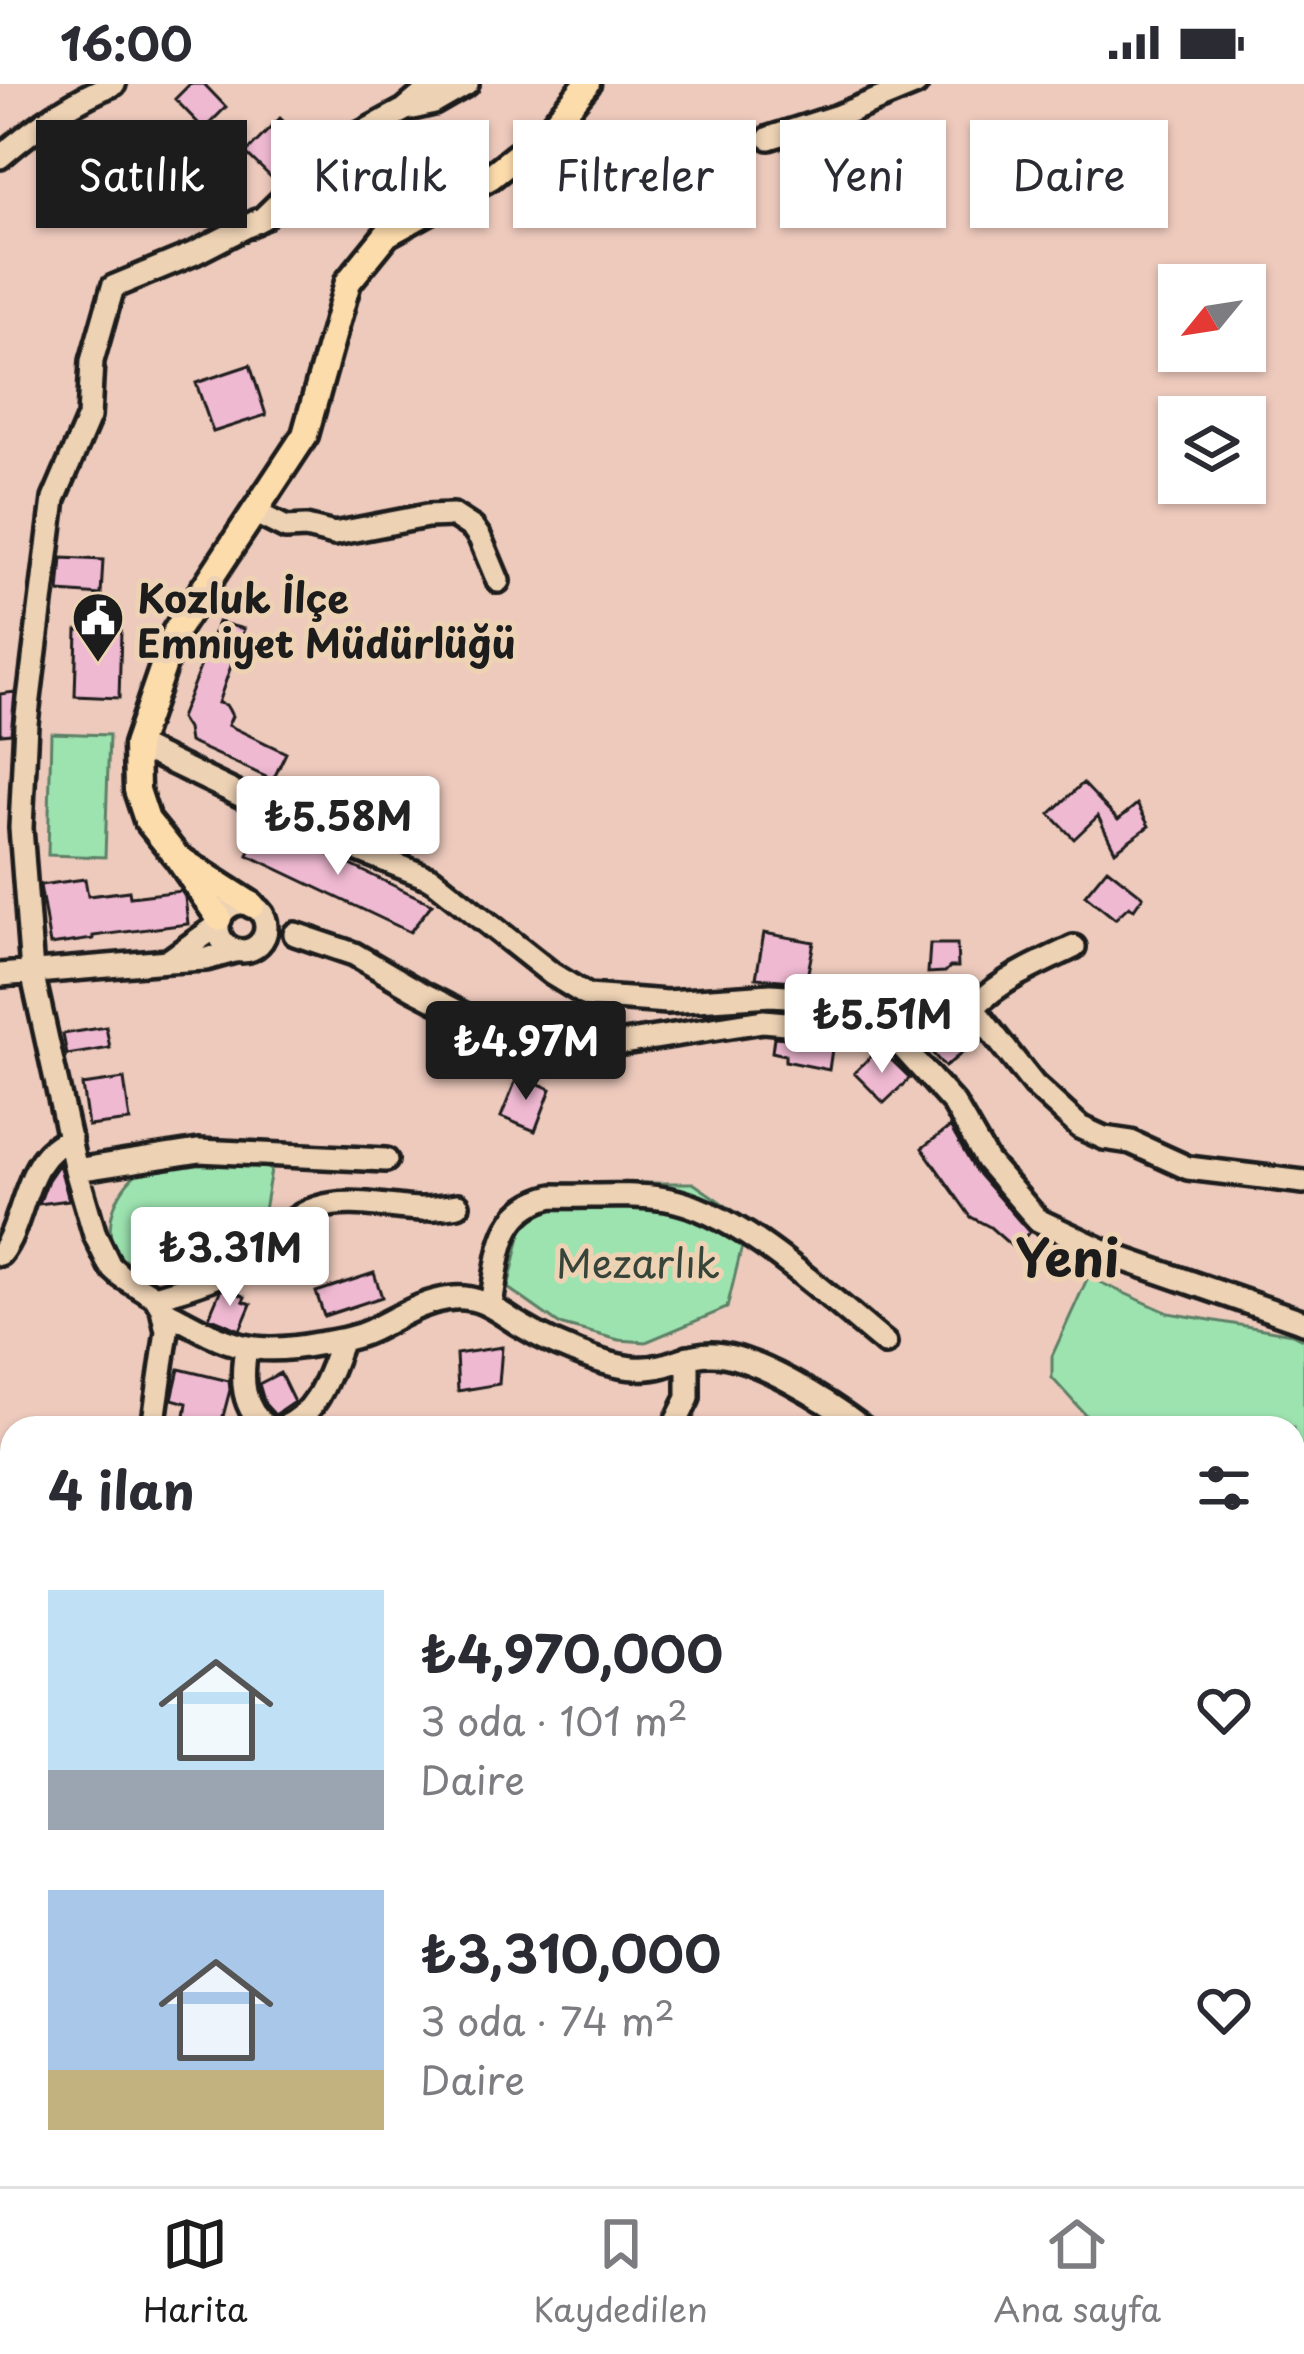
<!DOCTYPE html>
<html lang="tr">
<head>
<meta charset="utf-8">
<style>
	body { margin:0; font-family:"Playpen Sans",sans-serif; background:#f7f7f7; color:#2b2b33; height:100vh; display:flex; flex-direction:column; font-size:45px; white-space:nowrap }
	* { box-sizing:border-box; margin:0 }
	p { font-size:39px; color:#7c7c81 }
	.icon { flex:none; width:66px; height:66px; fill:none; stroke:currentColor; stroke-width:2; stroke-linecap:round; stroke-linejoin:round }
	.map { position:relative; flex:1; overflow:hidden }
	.side { position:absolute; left:0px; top:1332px; width:1305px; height:771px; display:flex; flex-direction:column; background:#fff; border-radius:36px 36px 0 0; box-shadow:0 3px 9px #0004 }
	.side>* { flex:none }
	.banner { position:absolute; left:36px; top:36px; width:1233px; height:108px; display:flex; gap:24px }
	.needle { width:78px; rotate:240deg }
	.fabs { position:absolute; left:1158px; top:180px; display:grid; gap:24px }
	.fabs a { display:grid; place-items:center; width:108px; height:108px; border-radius:0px; background:#fff; box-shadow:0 3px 9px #0004; font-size:60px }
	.price { position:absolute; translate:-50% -102px; padding:0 27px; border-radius:12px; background:#fff; color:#222; font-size:39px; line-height:78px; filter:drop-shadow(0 3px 6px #0008) }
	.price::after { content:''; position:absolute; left:50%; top:72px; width:36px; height:27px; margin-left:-18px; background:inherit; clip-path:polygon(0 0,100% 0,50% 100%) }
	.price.selected { background:#1c1c1c; color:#fff }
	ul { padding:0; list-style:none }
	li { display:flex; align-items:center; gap:36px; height:300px; padding:0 48px }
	li span { display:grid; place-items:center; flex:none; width:336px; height:240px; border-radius:0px; color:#555 }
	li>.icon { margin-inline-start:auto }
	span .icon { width:144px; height:144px; fill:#fffc; stroke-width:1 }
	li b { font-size:51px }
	h2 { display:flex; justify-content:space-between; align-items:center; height:144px; padding:0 48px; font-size:51px }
	.tag { padding:0 42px; border-radius:0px; background:#fff; box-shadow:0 3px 9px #0004; font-size:42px; line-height:108px }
	.tag.selected { background:#1c1c1c; color:#fff }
	.status { display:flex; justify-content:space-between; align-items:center; height:84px; padding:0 60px; background:#fff; direction:ltr }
	.status svg { height:33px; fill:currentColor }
	.tab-bar { display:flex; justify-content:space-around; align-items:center; height:168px; border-top:3px solid #e1e1e2; background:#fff; font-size:33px; color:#7c7c81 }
	.tab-bar a { display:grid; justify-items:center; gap:6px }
	.tab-bar .selected { color:#1c1c1c }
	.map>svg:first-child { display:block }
</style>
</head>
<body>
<div class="status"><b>16:00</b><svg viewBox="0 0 49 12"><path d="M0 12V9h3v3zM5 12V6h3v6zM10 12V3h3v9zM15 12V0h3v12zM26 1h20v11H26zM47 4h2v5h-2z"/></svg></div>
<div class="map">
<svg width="1304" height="2102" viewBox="0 0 1304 2102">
	<rect width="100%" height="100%" fill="#eecabd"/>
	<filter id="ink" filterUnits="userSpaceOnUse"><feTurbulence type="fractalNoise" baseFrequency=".00833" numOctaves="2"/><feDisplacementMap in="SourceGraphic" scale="24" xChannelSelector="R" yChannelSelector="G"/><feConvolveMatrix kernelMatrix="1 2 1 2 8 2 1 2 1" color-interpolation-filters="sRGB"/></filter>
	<g filter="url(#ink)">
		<!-- green -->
		<path fill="#9de3b0" stroke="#5c8066" stroke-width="3" d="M51 649 109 651 105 773 48 771Z
			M254 1075 271 1086 258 1161C243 1170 225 1185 209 1189 185 1195 128 1190 115 1166 100 1137 123 1090 152 1081 173 1074 230 1076 254 1075Z
			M564 1099H693L748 1137 727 1224 646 1258 619 1256 559 1240 508 1204 528 1118 544 1106Z
			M1088 1193 1169 1229 1292 1250 1304 1256V1640L1293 1634V1344H1102L1093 1339 1052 1294V1272Z"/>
		<!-- building -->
		<path fill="#efb9d2" stroke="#1c1c1c" stroke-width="3" d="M190 0H204L226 23 204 45 175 15Z
			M280 34 308 61 274 96 246 69Z
			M250 281 266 331 213 348 196 299Z
			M62 474 103 476 101 511 59 508Z
			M218 538 244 545 218 619 226 621 229 626 232 632 228 641 286 669 273 696 189 658 187 645 180 634Z
			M77 546 121 547 119 614 75 612Z
			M15 608 11 649 0 650V610Z
			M1083 699 1118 736 1137 720 1149 742 1115 767 1098 732 1074 755 1050 730Z
			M263 739 432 820 410 848 248 771Z
			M1107 784 1143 812 1134 825 1129 822 1115 835 1085 811Z
			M85 795 88 812 129 807 130 813 181 807 185 813 188 840 93 852V855L50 861 40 801Z
			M764 849 814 858 806 898 756 894Z
			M930 860H957L958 883H950L945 888 928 889Z
			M959 937 965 938 979 955 945 983 926 962Z
			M106 943 110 964 67 971 63 950Z
			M774 953 833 958 829 986 785 977V971L772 968Z
			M879 964 910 994 884 1019 854 989Z
			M518 991 551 1005 535 1047 501 1033Z
			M124 995 130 1037 88 1042 82 1001Z
			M950 1043 975 1086 1029 1148 1015 1165 990 1143 971 1133 922 1064Z
			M59 1080 69 1116 39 1120 48 1096Z
			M374 1189 382 1213 324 1232 316 1208Z
			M226 1204 245 1213 243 1217 251 1220 240 1246 209 1233 220 1207Z
			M502 1263 499 1300 458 1307 456 1270Z
			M179 1285 229 1297 230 1306 220 1344H183L187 1319 172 1315Z
			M280 1289 294 1318 275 1331 265 1320 259 1300Z"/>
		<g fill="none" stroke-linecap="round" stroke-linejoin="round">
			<!-- minor casing -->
			<g stroke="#1c1c1c" stroke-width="30">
				<path id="minor" d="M413 24 434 19 467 0
					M769 54 838 32 916 0
					M0 73C34 44 72 16 114 0
					M256 429 286 444 306 443 334 450 427 432 453 431 473 444 480 454 498 497
					M136 661 331 755 432 795 552 890 588 912 667 918 771 911 832 915 885 944 954 1020 987 1077 1038 1136 1117 1173 1304 1238
					M218 843a24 24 0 1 1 48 0a24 24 0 1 1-48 0Z
					M217 842 168 877 206 875 235 867
					M295 850 354 870 414 905 486 942 583 963 617 960 763 937 842 944H885L938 924 957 921 973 924 1034 1001 1080 1043 1104 1054 1131 1058 1188 1084 1304 1098
					M0 891 168 877
					M973 924C1002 895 1037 880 1074 863
					M76 1086 199 1067 386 1076
					M0 1170C27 1136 23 1071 70 1055
					M155 1213C187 1203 223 1193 251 1175 275 1158 288 1133 317 1124 350 1113 387 1124 420 1125 432 1125 445 1123 458 1121
					M491 1220C500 1173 497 1125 553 1112 589 1113 629 1109 666 1115 739 1127 828 1213 885 1259
					M162 1225C224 1258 246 1274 317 1260 335 1257 353 1255 370 1247 397 1234 424 1216 454 1214 482 1212 497 1227 520 1241 543 1255 568 1266 594 1275 618 1283 641 1288 665 1281 680 1277 693 1270 709 1270 751 1268 830 1319 863 1344
					M246 1264C241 1294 241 1325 268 1344
					M153 1344 167 1247 162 1225 155 1213 121 1192 110 1182 95 1151 76 1086 32 888 21 744 26 639 54 415 89 333 92 277 113 203 195 169 263 134 336 63 404 26 435 0
					M282 1344C319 1330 329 1289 342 1256
					M673 1344 688 1314V1273
					M0 1531V1535
					M1293 1672 1304 1673
					M0 1725 12 1784
					M0 2064 12 2034
					M86 2091 89 2102
					M583 2091 595 2102
					M246 2102 248 2091"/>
			</g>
			<!-- major casing -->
			<g stroke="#1c1c1c" stroke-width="33">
				<path id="major" d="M177 773 147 736 137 706 136 661 175 548 305 351 348 198 387 150 490 93 548 47 587 0
					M219 834 177 773 252 821"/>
			</g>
			<!-- minor -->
			<use href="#minor" stroke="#edd2b4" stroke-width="21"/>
			<!-- major -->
			<use href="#major" stroke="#fddcac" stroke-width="24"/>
		</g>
	</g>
	<!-- icons -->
	<defs>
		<g id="civic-pin" transform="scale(2.7)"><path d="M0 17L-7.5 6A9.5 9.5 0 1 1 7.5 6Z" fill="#1c1c1c" stroke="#edd2b4"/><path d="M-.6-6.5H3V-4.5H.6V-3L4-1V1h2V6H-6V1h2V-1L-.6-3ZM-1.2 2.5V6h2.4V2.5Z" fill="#fff"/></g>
	</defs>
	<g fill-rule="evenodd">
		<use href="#civic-pin" x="98" y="534"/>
	</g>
	<g text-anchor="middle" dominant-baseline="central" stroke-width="10" stroke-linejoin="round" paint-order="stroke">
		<!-- poi labels -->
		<g font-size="39" font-weight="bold" fill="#1c1c1c" stroke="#edd2b4" text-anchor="start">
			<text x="137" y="512">Kozluk İlçe<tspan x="137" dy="45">Emniyet Müdürlüğü</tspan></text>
		</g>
		<!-- park labels -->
		<g font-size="39" fill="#36443a" stroke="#edd2b4">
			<text x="638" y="1177">Mezarlık</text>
		</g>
		<!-- district labels -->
		<g font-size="51" font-weight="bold" fill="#1c1c1c" stroke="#edd2b4">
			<text x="1067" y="1171">Yeni</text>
		</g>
	</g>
</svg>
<div class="fabs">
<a><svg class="needle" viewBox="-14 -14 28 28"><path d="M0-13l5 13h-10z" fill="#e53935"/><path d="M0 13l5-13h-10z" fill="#7c7c81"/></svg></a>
<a><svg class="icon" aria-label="layers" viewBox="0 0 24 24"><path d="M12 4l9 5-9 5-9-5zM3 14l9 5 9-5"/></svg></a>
</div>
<b class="price" style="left:338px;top:794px">₺5.58M</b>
<b class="price" style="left:882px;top:992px">₺5.51M</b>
<b class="price selected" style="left:526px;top:1019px">₺4.97M</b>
<b class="price" style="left:230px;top:1225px">₺3.31M</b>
<div class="banner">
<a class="tag selected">Satılık</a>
<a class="tag">Kiralık</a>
<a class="tag">Filtreler</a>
<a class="tag">Yeni</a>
<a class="tag">Daire</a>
</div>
<section class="side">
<h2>4 ilan<svg class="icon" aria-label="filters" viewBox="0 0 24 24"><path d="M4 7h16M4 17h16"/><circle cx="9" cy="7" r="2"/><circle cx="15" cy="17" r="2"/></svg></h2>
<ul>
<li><span style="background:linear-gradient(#bfe0f5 75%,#9aa5b1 0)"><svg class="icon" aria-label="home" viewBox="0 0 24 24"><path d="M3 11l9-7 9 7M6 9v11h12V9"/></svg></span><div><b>₺4,970,000</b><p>3 oda · 101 m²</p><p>Daire</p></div><svg class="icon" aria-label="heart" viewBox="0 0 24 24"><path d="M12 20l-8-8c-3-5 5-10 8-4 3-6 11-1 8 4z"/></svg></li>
<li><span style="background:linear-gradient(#a9c7e8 75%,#c2b280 0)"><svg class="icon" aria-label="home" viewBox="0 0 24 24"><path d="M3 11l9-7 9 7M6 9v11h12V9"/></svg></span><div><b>₺3,310,000</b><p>3 oda · 74 m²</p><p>Daire</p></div><svg class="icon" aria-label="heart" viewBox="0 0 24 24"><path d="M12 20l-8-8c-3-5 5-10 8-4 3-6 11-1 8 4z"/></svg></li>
</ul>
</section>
</div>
<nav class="tab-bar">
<a class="selected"><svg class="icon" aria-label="map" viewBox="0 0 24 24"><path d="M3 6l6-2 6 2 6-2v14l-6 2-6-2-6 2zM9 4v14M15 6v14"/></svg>Harita</a>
<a><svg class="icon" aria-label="saved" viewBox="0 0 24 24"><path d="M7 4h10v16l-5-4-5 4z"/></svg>Kaydedilen</a>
<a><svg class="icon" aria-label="home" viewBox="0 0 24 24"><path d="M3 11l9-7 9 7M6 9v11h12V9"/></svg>Ana sayfa</a>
</nav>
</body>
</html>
